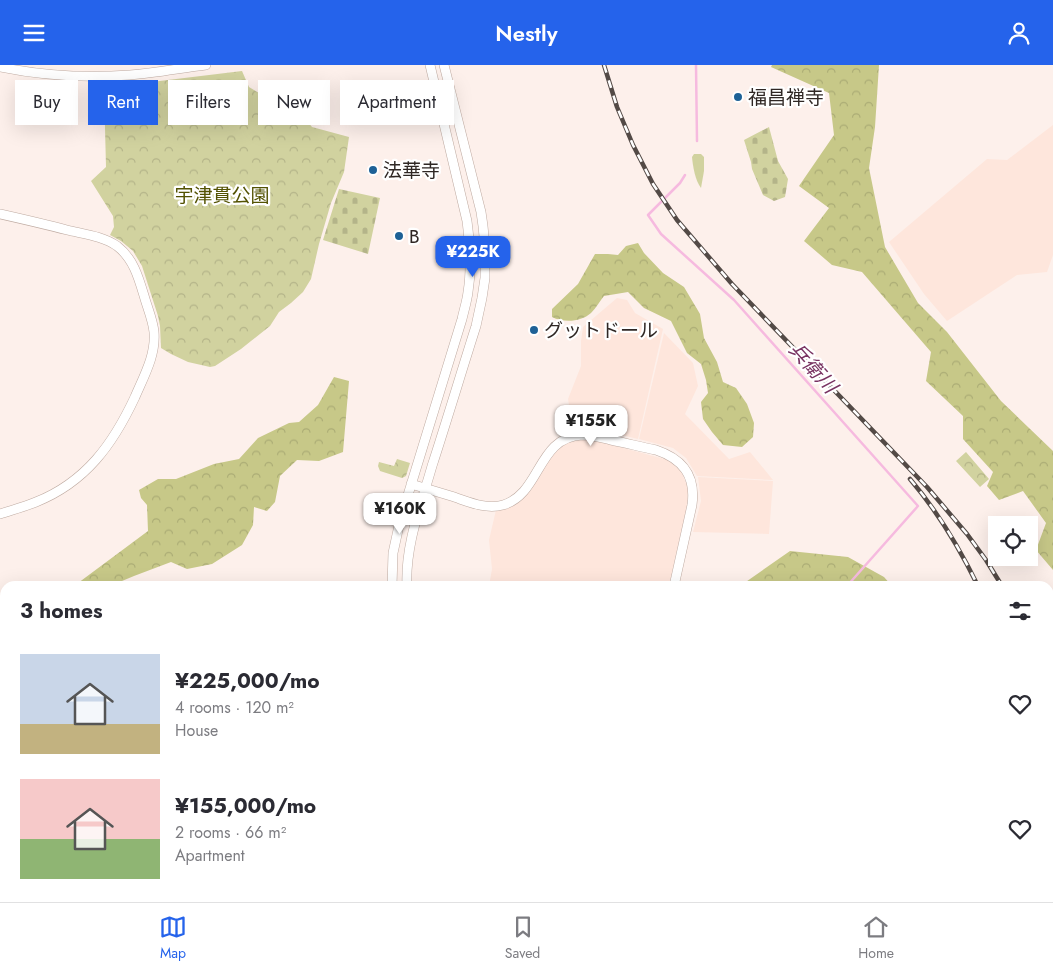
<!DOCTYPE html>
<html lang="en">
<head>
<meta charset="utf-8">
<style>
	body { margin:0; font-family:Jost,"Noto Sans JP",sans-serif; background:#f2f2f3; color:#2b2b33; height:100vh; display:flex; flex-direction:column; font-size:19px; white-space:nowrap }
	* { box-sizing:border-box; margin:0 }
	p { font-size:16px; color:#7c7c81 }
	.icon { flex:none; width:28px; height:28px; fill:none; stroke:currentColor; stroke-width:2; stroke-linecap:round; stroke-linejoin:round }
	.map { position:relative; flex:1; overflow:hidden }
	.side { position:absolute; left:0px; top:516px; width:1054px; height:321px; display:flex; flex-direction:column; background:#fff; border-radius:15px 15px 0 0; box-shadow:0 5px 20px #0002 }
	.side>* { flex:none }
	.top-card { position:absolute; left:15px; top:15px; width:500px; height:45px; display:flex; gap:10px }
	.buttons { position:absolute; left:988px; top:451px; display:grid; gap:10px }
	.buttons a { display:grid; place-items:center; width:50px; height:50px; border-radius:0px; background:#fff; box-shadow:0 5px 20px #0002; font-size:25px }
	.price { position:absolute; translate:-50% -42px; padding:0 11px; border-radius:10px; background:#fff; color:#222; font-size:16px; line-height:32px; filter:drop-shadow(0 1px 2px #0008) }
	.price::after { content:''; position:absolute; left:50%; top:30px; width:15px; height:11px; margin-left:-8px; background:inherit; clip-path:polygon(0 0,100% 0,50% 100%) }
	.price.active { background:#2563eb; color:#fff }
	ul { padding:0; list-style:none }
	li { display:flex; align-items:center; gap:15px; height:125px; padding:0 20px }
	li span { display:grid; place-items:center; flex:none; width:140px; height:100px; border-radius:0px; color:#555 }
	li>.icon { margin-inline-start:auto }
	span .icon { width:60px; height:60px; fill:#fffc; stroke-width:1 }
	li b { font-size:21px }
	h2 { display:flex; justify-content:space-between; align-items:center; height:60px; padding:0 20px; font-size:21px }
	.chip { padding:0 18px; border-radius:0px; background:#fff; box-shadow:0 5px 20px #0002; font-size:18px; line-height:45px }
	.chip.active { background:#2563eb; color:#fff }
	header { display:flex; justify-content:space-between; align-items:center; height:65px; padding:0 20px; background:#2563eb; color:#fff; font-size:22px; font-weight:600 }
	.menu { display:flex; justify-content:space-around; align-items:center; height:70px; border-top:1px solid #e1e1e2; background:#fff; font-size:14px; color:#7c7c81 }
	.menu a { display:grid; justify-items:center; gap:2px }
	.menu .active { color:#2563eb }
	.map>svg:first-child { display:block }
</style>
</head>
<body>
<header><svg class="icon" aria-label="menu" viewBox="0 0 24 24"><path d="M4 6h16M4 12h16M4 18h16"/></svg>Nestly<svg class="icon" aria-label="person" viewBox="0 0 24 24"><circle cx="12" cy="8" r="4"/><path d="M4 21q1-7 8-7t8 7"/></svg></header>
<div class="map">
<svg width="1053" height="837" viewBox="0 0 1053 837">
	<defs>
		<pattern id="forest-crowns" width="20" height="18" patternUnits="userSpaceOnUse" patternTransform="scale(1.25)"><rect width="20" height="18" fill="#c7c888"/><path d="M2 6a3 3 0 1 1 6 0M12 15a3 3 0 1 1 6 0" fill="none" stroke="#abac75"/></pattern>
		<pattern id="cemetery-stones" width="16" height="16" patternUnits="userSpaceOnUse" patternTransform="scale(1.25)"><rect width="16" height="16" fill="#d1d29f"/><path d="M2 7V4a2 2 0 0 1 4 0v3zM10 15v-3a2 2 0 0 1 4 0v3z" fill="#b4b489"/></pattern>
		<pattern id="park-crowns" width="20" height="18" patternUnits="userSpaceOnUse" patternTransform="scale(1.25)"><rect width="20" height="18" fill="#d1d29f"/><path d="M2 6a3 3 0 1 1 6 0M12 15a3 3 0 1 1 6 0" fill="none" stroke="#b4b489"/></pattern>
	</defs>
	<rect width="100%" height="100%" fill="#fdf0eb"/>
	<!-- built -->
	<path fill="#fee6dc" d="M1053 60V190L1047 207 1017 210 947 256 924 229 889 177 987 94 1007 95Z
		M617 233 627 235 635 248 663 264 638 374 592 363H573L568 334 581 301V276L583 262Z
		M664 268 693 298 698 321 685 349 729 394 750 387 773 415 697 411 686 393 673 383 639 374Z
		M590 374 668 395 681 406 688 423 687 441 669 521H489L492 504 489 475 496 445 519 435 531 425 551 392 556 385 569 377Z
		M698 412 773 416 769 469 693 467 701 436Z
		M565 832 626 833 647 837H550Z
		M635 833H733V837H658Z"/>
	<!-- grass -->
	<path fill="#d1d29f" d="M694 89H701L704 92V106L701 123C695 115 693 102 692 92Z"/>
	<!-- forest -->
	<path fill="url(#forest-crowns)" d="M772 0H879L875 62 869 103 885 182 918 238 947 267 1001 336 1053 386V505L1036 485 1046 458 1023 426 999 435 987 421 993 407 963 374V351L926 316 931 287 862 207 832 200 804 176 829 143 799 121 834 70 829 28 771 2Z
		M638 178 644 188 663 208 684 222 700 249 704 273 717 297 723 317 736 323 747 339 754 358 753 372 742 382 723 380 712 367 703 354 701 337 708 328 706 315 701 299 687 288 671 256 644 243 628 227 604 231C600 236 596 243 591 248 581 257 564 258 552 252V244L578 219 595 189H608L618 190 626 181Z
		M334 312 349 316 343 387 319 396 297 395 280 411 275 437 267 446 254 442 253 460 242 480 212 499 187 504 171 497 134 511 110 521H74L148 466 147 440 141 433 139 425 158 414H176L214 399 239 394 258 373 289 358 299 357 318 340Z
		M790 486 848 492 884 512 892 521H740Z
		M0 560H5V618L0 621Z
		M744 833 1039 832V833L1038 837H743Z"/>
	<!-- cemetery -->
	<path fill="url(#cemetery-stones)" d="M769 62 778 96 788 114 785 132 774 136 763 130 752 104 751 97 744 75Z
		M339 124 380 133 368 189 323 175Z"/>
	<!-- park -->
	<path fill="url(#park-crowns)" d="M242 6 249 22 278 40 302 50 312 62 349 72 344 107 331 138 319 179 311 214 303 227 291 238 279 247 270 261 241 284 215 301 210 302 188 297 171 289 161 283 160 261 158 251 142 201 133 186 121 176 110 170 114 162 113 151 91 116 106 102 104 24 109 19H135Z
		M966 387 989 414 980 422 956 396Z
		M397 394 410 398 406 411 402 413 380 406 378 401 379 397 394 401Z"/>
	<g fill="none" stroke-linecap="round" stroke-linejoin="round">
		<!-- stream -->
		<path stroke="#f6badf" stroke-width="2.5" d="M696 0 697 76
			M685 110 680 118 648 150 661 169 734 235 918 441 847 521"/>
		<!-- tertiary casing -->
		<g stroke="#bfaba2" stroke-width="10">
			<path id="tertiary" d="M0 2C43 11 87 13 130 10 156 8 181 3 206 0
				M0 149C22 154 44 159 67 165 83 169 103 171 117 181 134 194 139 214 145 234 148 244 153 256 154 267 156 290 144 311 135 332 113 379 86 417 36 437 24 442 12 445 0 449
				M411 419C424 423 438 427 451 431 467 436 485 445 503 440 541 429 537 372 582 370 592 370 602 373 611 375 626 378 641 382 656 385 683 394 696 411 692 440L674 521
				M392 521 393 488 400 456 462 254C464 245 467 236 468 227 472 203 470 180 467 156L430 0
				M407 521C405 480 421 440 432 401 447 355 461 308 476 261L482 233 485 213V182L483 161 481 147 444 0
				M476 832 477 837
				M492 832 493 837
				M0 836 2 837
				M525 837 540 832"/>
		</g>
		<!-- tertiary -->
		<use href="#tertiary" stroke="#fff" stroke-width="9"/>
		<!-- rail casing -->
		<g stroke="#534a46" stroke-width="4.5">
			<path id="rail" d="M604 0 617 42 633 80 653 119 677 155 732 219 927 422 967 469 986 495 1002 521
				M910 414C938 447 959 482 978 521
				M1049 640 1053 659"/>
		</g>
		<!-- rail -->
		<use href="#rail" stroke="#fff" stroke-width="2.5" stroke-dasharray="8" stroke-linecap="butt"/>
	</g>
	<!-- markers -->
	<g fill="#1e6196" stroke="#fff" stroke-width="2">
		<circle cx="738" cy="32" r="5"/>
		<circle cx="373" cy="105" r="5"/>
		<circle cx="399" cy="171" r="5"/>
		<circle cx="534" cy="265" r="5"/>
	</g>
	<g text-anchor="middle" dominant-baseline="central" stroke-width="4.5" stroke-linejoin="round" paint-order="stroke">
		<!-- poi labels -->
		<g font-size="19" fill="#2f2724" stroke="#fff" text-anchor="start">
			<text x="748" y="32">福昌禅寺</text>
			<text x="383" y="105">法華寺</text>
			<text x="409" y="171">B</text>
			<text x="544" y="265">グットドール</text>
		</g>
		<!-- park labels -->
		<g font-size="19" fill="#535202" stroke="#fff">
			<text x="222" y="130">宇津貫公園</text>
		</g>
		<!-- water labels -->
		<g font-size="20" font-style="italic" fill="#793362" stroke="#fff">
			<text transform="translate(813 303) rotate(48)">兵衛川</text>
		</g>
	</g>
</svg>
<div class="buttons">
<a><svg class="icon" aria-label="locate" viewBox="0 0 24 24"><circle cx="12" cy="12" r="6"/><path d="M12 2v4M12 18v4M2 12h4M18 12h4"/></svg></a>
</div>
<b class="price active" style="left:473px;top:213px">¥225K</b>
<b class="price" style="left:591px;top:382px">¥155K</b>
<b class="price" style="left:400px;top:470px">¥160K</b>
<div class="top-card">
<a class="chip">Buy</a>
<a class="chip active">Rent</a>
<a class="chip">Filters</a>
<a class="chip">New</a>
<a class="chip">Apartment</a>
</div>
<section class="side">
<h2>3 homes<svg class="icon" aria-label="filters" viewBox="0 0 24 24"><path d="M4 7h16M4 17h16"/><circle cx="9" cy="7" r="2"/><circle cx="15" cy="17" r="2"/></svg></h2>
<ul>
<li><span style="background:linear-gradient(#c9d6e8 70%,#c2b280 0)"><svg class="icon" aria-label="home" viewBox="0 0 24 24"><path d="M3 11l9-7 9 7M6 9v11h12V9"/></svg></span><div><b>¥225,000/mo</b><p>4 rooms · 120 m²</p><p>House</p></div><svg class="icon" aria-label="heart" viewBox="0 0 24 24"><path d="M12 20l-8-8c-3-5 5-10 8-4 3-6 11-1 8 4z"/></svg></li>
<li><span style="background:linear-gradient(#f6c9c9 60%,#8fb573 0)"><svg class="icon" aria-label="home" viewBox="0 0 24 24"><path d="M3 11l9-7 9 7M6 9v11h12V9"/></svg></span><div><b>¥155,000/mo</b><p>2 rooms · 66 m²</p><p>Apartment</p></div><svg class="icon" aria-label="heart" viewBox="0 0 24 24"><path d="M12 20l-8-8c-3-5 5-10 8-4 3-6 11-1 8 4z"/></svg></li>
</ul>
</section>
</div>
<nav class="menu">
<a class="active"><svg class="icon" aria-label="map" viewBox="0 0 24 24"><path d="M3 6l6-2 6 2 6-2v14l-6 2-6-2-6 2zM9 4v14M15 6v14"/></svg>Map</a>
<a><svg class="icon" aria-label="saved" viewBox="0 0 24 24"><path d="M7 4h10v16l-5-4-5 4z"/></svg>Saved</a>
<a><svg class="icon" aria-label="home" viewBox="0 0 24 24"><path d="M3 11l9-7 9 7M6 9v11h12V9"/></svg>Home</a>
</nav>
</body>
</html>
